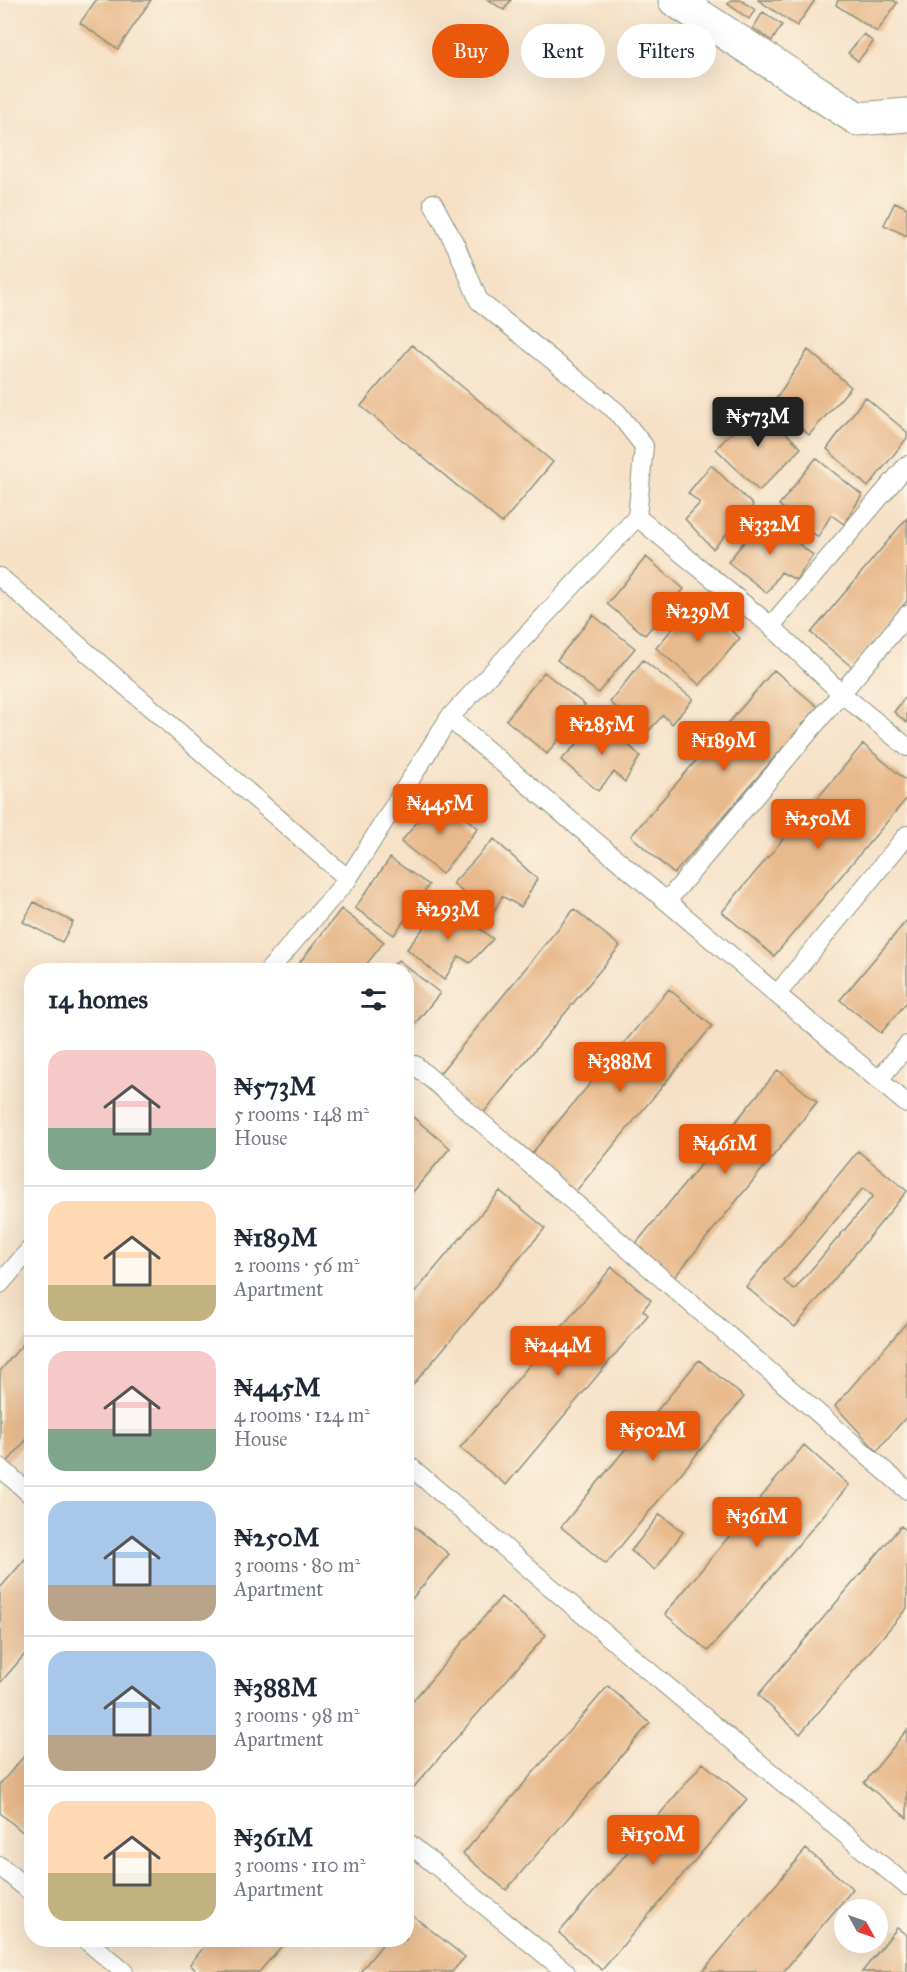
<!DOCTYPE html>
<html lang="en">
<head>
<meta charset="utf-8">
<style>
	body { margin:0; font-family:"IM FELL Great Primer",serif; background:#f6f6f7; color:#1f2937; height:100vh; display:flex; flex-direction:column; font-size:22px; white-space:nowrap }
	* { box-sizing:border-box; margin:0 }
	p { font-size:20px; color:#747a83 }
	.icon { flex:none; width:33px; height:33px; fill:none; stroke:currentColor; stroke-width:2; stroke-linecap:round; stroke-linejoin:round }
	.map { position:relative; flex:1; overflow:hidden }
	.details { position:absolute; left:24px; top:963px; width:390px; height:984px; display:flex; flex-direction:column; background:#fff; border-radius:24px; box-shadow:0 6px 24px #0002 }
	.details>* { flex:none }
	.guide { position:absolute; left:432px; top:24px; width:384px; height:54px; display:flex; gap:12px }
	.needle { width:39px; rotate:130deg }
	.buttons { position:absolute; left:834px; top:1899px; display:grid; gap:12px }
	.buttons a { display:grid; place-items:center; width:54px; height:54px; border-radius:50%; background:#fff; box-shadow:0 6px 24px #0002; font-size:30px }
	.price { position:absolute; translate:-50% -51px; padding:0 14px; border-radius:6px; background:#ea580c; color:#fff; font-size:20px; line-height:39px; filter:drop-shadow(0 2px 3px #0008) }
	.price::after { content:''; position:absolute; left:50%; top:36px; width:18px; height:14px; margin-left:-9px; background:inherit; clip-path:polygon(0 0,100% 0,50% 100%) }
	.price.current { background:#222; color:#fff }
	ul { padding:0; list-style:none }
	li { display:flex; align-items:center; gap:18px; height:150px; padding:0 24px }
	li+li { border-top:2px solid #e0e1e3 }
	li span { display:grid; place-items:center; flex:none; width:168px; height:120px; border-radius:18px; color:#555 }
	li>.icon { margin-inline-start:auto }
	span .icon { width:72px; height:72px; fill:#fffc; stroke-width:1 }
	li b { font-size:26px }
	h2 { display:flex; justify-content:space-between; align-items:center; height:72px; padding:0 24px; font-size:26px }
	.tag { padding:0 21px; border-radius:27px; background:#fff; box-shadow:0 6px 24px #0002; font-size:21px; line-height:54px }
	.tag.current { background:#ea580c; color:#fff }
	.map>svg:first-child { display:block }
</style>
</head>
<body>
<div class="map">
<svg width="907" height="1972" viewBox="0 0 907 1972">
	<rect width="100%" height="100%" fill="#fcf5e5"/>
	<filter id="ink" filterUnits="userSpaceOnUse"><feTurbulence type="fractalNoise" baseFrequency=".0167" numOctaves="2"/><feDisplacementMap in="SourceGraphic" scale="12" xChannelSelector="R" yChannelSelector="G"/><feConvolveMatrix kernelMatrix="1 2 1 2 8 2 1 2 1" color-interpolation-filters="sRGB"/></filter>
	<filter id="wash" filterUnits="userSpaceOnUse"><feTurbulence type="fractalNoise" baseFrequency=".008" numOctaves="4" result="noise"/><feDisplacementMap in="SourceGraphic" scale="24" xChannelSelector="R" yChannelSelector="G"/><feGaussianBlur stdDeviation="1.35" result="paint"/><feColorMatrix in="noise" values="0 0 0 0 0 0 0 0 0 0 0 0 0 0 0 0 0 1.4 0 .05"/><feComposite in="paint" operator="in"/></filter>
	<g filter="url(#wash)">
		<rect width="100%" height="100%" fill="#f6e1c7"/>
		<g id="blocks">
			<!-- building -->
			<path fill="#e8b98c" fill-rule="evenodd" d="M96 0H151L118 49 80 23Z
				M488 0H511L504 10Z
				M731 0H741L755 10 749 19 728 4Z
				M758 0H815L797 26Z
				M838 0H893L897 3 877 32 836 5Z
				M763 12 782 25 772 41 753 28Z
				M864 34 873 42 858 61 848 53Z
				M895 202 907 208V236L884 225Z
				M412 345 553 462 502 523 361 406Z
				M808 350 851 387 809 435 774 402Z
				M865 397 907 432V438L868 487 827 449Z
				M758 405 801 448 759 491 716 449Z
				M816 458 862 495 844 524 831 515 818 537 779 505Z
				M711 465 753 505 713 549 685 519 700 503 688 493Z
				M764 517 813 555 796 580 781 572 767 593 728 562Z
				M907 518V601L852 667 811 633Z
				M646 557 684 589 645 635 607 604Z
				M696 601 740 638 700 685 656 648Z
				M593 615 635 648 598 693 557 660Z
				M643 660 693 699 672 724 663 715 646 734 610 702Z
				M774 670 818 707 674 874 631 836Z
				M544 672 585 705 547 754 506 720Z
				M907 695V723L894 712Z
				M602 719 640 756 625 782 614 772 598 791 561 760Z
				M863 744 907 781V798L774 956 722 912Z
				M438 796 478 828 442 874 401 842Z
				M494 839 537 879 521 907 502 896 490 919 453 883Z
				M390 858 429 885 394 935 355 908Z
				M445 901 493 939 470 963 459 956 444 980 407 949Z
				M34 902 73 922 62 942 23 922Z
				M341 909 384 942 362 970H311L300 962Z
				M574 909 620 946 481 1116 435 1079Z
				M907 920V1002L881 1033 840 1000Z
				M398 960 440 993 406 1035V970H390Z
				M669 989 712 1026 572 1196 527 1159Z
				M778 1070 817 1102 673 1279 633 1247Z
				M408 1113 450 1148 406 1200V1114Z
				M858 1151 907 1191 795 1327 746 1287ZM863 1188 873 1196 794 1290 784 1281Z
				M500 1191 545 1228 406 1393V1303Z
				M612 1267 651 1300 643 1310 648 1315 506 1485 460 1448Z
				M907 1322V1416L877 1451 835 1406Z
				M32 1333V1433L0 1471V1371Z
				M699 1360 744 1397 606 1564 561 1527Z
				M804 1445 849 1485 708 1651 665 1614Z
				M660 1514 683 1532 655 1570 631 1551Z
				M406 1520 449 1554 406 1606Z
				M901 1526 907 1531V1608L800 1734 758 1695Z
				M32 1551V1646L0 1683V1588Z
				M501 1597 546 1635 406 1796V1709Z
				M608 1686 650 1723 506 1890 463 1854Z
				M907 1730V1818L864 1783Z
				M32 1747V1840L0 1813V1784Z
				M703 1763 747 1799 602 1970 559 1933Z
				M806 1849 853 1889 783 1972H702Z
				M408 1912 465 1957 452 1972H360L386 1940H406V1914Z
				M897 1928 907 1935V1972H862Z
				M210 1940H287L259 1972H197L190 1964Z"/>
		</g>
	</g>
	<g filter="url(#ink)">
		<use href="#blocks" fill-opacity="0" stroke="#8a8f7e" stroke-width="1.5"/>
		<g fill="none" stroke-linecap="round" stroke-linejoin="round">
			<!-- service casing -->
			<g stroke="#8a8f7e" stroke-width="20">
				<path id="service" d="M637 517 771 626 842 694 907 747
					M0 577 348 879
					M771 626 907 465
					M449 718 907 1104
					M667 901 907 615
					M269 970 348 879 449 718 637 517 644 446 617 412 479 301 456 246 433 203
					M777 994 907 835
					M415 1065 907 1490
					M879 1080 907 1045
					M0 1284 32 1247
					M406 1463 644 1667 907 1886
					M0 1467 32 1496
					M406 1841 566 1972
					M0 1866 32 1893
					M86 1940 124 1972"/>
			</g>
			<!-- minor casing -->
			<g stroke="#8a8f7e" stroke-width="35">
				<path id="minor" d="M675 0 858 119 907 115"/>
			</g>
			<!-- service -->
			<use href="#service" stroke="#fff" stroke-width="18"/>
			<!-- minor -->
			<use href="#minor" stroke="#fff" stroke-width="33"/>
		</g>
	</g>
</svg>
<div class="buttons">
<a><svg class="needle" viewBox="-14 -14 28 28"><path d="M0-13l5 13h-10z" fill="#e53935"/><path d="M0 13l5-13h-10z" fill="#747a83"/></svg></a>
</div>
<b class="price current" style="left:758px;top:448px">₦573M</b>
<b class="price" style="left:770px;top:556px">₦332M</b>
<b class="price" style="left:698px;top:643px">₦239M</b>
<b class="price" style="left:602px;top:756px">₦285M</b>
<b class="price" style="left:724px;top:772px">₦189M</b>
<b class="price" style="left:440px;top:835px">₦445M</b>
<b class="price" style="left:818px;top:850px">₦250M</b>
<b class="price" style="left:448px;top:941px">₦293M</b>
<b class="price" style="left:620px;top:1093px">₦388M</b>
<b class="price" style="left:725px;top:1175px">₦461M</b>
<b class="price" style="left:558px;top:1377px">₦244M</b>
<b class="price" style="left:653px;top:1462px">₦502M</b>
<b class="price" style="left:757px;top:1548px">₦361M</b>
<b class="price" style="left:653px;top:1866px">₦150M</b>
<div class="guide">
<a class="tag current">Buy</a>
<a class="tag">Rent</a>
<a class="tag">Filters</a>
</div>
<section class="details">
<h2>14 homes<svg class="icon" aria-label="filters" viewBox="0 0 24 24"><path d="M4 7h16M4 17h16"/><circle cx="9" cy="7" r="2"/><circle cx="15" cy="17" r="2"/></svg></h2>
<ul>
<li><span style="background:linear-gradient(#f6c9c9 65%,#7fa58c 0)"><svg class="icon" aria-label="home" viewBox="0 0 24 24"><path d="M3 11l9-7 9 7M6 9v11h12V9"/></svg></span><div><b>₦573M</b><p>5 rooms · 148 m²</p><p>House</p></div></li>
<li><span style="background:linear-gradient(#ffd9b3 70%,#c2b280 0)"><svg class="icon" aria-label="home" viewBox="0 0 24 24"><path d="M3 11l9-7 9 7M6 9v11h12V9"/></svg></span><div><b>₦189M</b><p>2 rooms · 56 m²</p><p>Apartment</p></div></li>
<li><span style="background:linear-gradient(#f6c9c9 65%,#7fa58c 0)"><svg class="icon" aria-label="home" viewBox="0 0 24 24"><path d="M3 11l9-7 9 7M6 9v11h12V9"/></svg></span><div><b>₦445M</b><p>4 rooms · 124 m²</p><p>House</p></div></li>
<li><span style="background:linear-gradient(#a9c7e8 70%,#b9a48a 0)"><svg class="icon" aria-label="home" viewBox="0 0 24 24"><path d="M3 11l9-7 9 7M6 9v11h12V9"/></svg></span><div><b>₦250M</b><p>3 rooms · 80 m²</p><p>Apartment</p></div></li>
<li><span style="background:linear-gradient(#a9c7e8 70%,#b9a48a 0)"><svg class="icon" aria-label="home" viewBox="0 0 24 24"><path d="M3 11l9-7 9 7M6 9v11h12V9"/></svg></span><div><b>₦388M</b><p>3 rooms · 98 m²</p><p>Apartment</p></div></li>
<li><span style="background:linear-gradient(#ffd9b3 60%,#c2b280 0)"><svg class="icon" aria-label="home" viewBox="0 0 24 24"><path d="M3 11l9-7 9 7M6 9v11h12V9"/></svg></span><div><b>₦361M</b><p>3 rooms · 110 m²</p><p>Apartment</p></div></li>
</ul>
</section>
</div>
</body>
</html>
